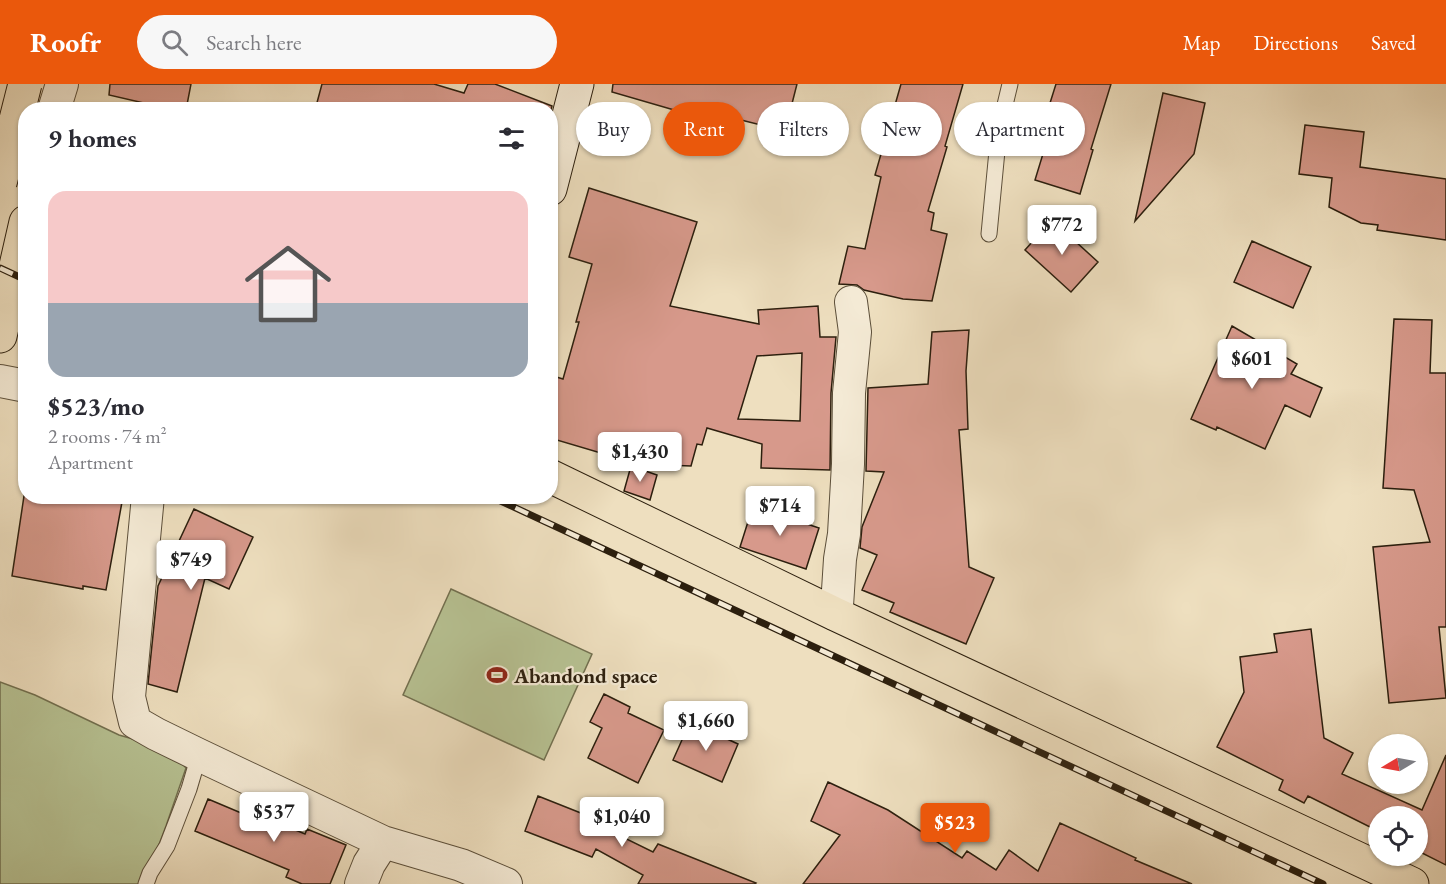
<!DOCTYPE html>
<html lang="en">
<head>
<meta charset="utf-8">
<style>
	body { margin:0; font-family:"EB Garamond",serif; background:#f7f7f7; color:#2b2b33; height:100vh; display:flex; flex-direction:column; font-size:22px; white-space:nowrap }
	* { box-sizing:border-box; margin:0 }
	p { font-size:20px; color:#7c7c81 }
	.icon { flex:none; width:33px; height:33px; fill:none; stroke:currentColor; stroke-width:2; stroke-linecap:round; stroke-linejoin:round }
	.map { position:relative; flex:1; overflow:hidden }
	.sheet { position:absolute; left:18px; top:18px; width:540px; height:402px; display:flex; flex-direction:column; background:#fff; border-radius:24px; box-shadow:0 2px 4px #0004 }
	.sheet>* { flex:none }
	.top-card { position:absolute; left:576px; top:18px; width:570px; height:54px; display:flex; gap:12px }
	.needle { width:39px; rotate:260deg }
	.tools { position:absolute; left:1368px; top:650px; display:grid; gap:12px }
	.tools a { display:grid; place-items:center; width:60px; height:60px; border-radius:50%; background:#fff; box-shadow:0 2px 4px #0004; font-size:30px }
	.price { position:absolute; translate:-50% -51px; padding:0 14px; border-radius:6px; background:#fff; color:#222; font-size:20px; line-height:39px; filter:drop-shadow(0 2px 3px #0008) }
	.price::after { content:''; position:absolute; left:50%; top:36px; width:18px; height:14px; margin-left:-9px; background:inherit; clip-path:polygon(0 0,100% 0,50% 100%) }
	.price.on { background:#ea580c; color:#fff }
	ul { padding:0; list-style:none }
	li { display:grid; align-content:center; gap:12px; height:318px; padding:0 30px }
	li+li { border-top:2px solid #e1e1e2 }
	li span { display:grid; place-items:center; height:186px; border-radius:18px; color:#555 }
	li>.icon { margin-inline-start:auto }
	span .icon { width:108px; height:108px; fill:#fffc; stroke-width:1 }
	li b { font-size:26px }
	h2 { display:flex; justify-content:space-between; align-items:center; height:72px; padding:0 30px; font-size:26px }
	.tag { padding:0 21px; border-radius:27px; background:#fff; box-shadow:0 2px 4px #0004; font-size:21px; line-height:54px }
	.tag.on { background:#ea580c; color:#fff }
	header { display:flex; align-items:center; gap:36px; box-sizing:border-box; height:84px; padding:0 30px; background:#ea580c; color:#fff }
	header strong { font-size:28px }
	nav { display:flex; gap:33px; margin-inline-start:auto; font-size:21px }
	.search { width:420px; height:54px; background:#f7f7f7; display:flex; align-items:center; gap:15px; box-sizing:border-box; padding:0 21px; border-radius:33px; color:#7c7c81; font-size:22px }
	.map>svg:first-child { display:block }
</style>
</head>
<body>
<header>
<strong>Roofr</strong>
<div class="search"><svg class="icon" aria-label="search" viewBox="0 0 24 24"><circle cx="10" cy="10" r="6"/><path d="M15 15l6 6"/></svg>Search here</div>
<nav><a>Map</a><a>Directions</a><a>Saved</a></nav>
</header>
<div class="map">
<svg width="1446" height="800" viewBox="0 0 1446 800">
	<rect width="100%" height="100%" fill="#eedfbf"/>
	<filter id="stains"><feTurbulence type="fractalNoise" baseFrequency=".00333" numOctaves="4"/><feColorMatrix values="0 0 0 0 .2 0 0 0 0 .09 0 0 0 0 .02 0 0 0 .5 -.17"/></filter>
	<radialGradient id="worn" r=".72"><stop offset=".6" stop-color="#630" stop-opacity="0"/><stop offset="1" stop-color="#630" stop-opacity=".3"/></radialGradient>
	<!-- green -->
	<path fill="#b7c293" stroke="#727050" stroke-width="1.5" d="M451 505 592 570 544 676 403 611Z
		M0 598 35 611 119 651 147 659 175 672 186 684 166 742 144 800H0Z"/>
	<!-- building -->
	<path fill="#d7998b" stroke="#2c1f0e" stroke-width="1.5" fill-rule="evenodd" d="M110 0H191L186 26H174L109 11Z
		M322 0H434L464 9 468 0H495L552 22 551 26H315Z
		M613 0H797L785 47 721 31 719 39 612 8Z
		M901 0H963L945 62 947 63 928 127 934 129 931 146 947 150 932 217 903 215 864 206 857 201 839 200 848 162 865 165 881 93 875 91Z
		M1056 0H1111L1091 65 1093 66 1080 110 1035 96 1046 60 1038 57Z
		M1163 9 1205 19 1194 70 1135 137Z
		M1305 41 1364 48 1360 83 1446 95V156L1377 146 1378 141 1361 139 1329 123 1332 94 1299 90Z
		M589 104 697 138 670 222 759 240 758 226 818 222 820 253H836L831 309 830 386 761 384 762 360 707 344 702 361 697 360 691 382 638 380 550 354V291L563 295 579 238H576L592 180 569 173ZM802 269 800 337 738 335 757 272Z
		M1052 136 1098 178 1071 208 1025 166Z
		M1252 157 1311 183 1293 224 1234 198Z
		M1394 235 1432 236 1430 289H1446V543H1439L1446 614 1389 619 1373 463 1430 458 1414 406 1383 404Z
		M1232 242 1297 280 1291 290 1322 304 1310 333 1285 321 1265 365 1217 343 1216 346 1191 335Z
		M969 246 966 287 968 345 959 346 969 483 994 494 966 560 890 528 894 519 862 506 877 471 860 464 862 443 884 388 866 387 868 304 928 300 932 248Z
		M631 382 657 391 650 416 624 407Z
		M24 412H91L122 418 106 506 83 502V505L12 492Z
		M753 422 819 444 806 485 740 463Z
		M194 425 253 453 229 505 205 494 177 608 148 600 158 502Z
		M1311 545 1324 654 1353 669 1342 690 1422 726 1446 671V781L1418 767V732H1378V747L1308 712 1304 719 1279 706 1283 696 1217 663 1244 608 1240 573 1277 568 1274 550Z
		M604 610 630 623 628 629 664 646 638 699 588 674 602 644 590 638Z
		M690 638 738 660 722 698 673 676Z
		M828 698 888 726 962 774 967 767 996 786 1009 766 1038 787 1060 739 1136 774 1135 776 1192 800H803L840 751 811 737Z
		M538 712 606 739 604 744 653 768 658 760 756 799 755 800H638L643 791 596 765 592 773 525 747Z
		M208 715 253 734 255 729 305 750 307 745 346 761 330 800H302L286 793 289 786 195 747Z"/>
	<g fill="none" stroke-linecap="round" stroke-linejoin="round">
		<!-- lane casing -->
		<g stroke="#5c4f3a" stroke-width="17">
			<path id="lane" d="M989 150 999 46 1010 0
				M146 800 150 789 167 762 189 705 199 671"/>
		</g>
		<!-- street casing -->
		<g stroke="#5c4f3a" stroke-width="34">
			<path id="street" d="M54 26 62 0
				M0 297 26 302
				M148 412 129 613 135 638 156 650 199 671 383 758 461 781 506 800
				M835 530 837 522 840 475 844 450 848 380 849 309 855 248 851 218
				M361 800 369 780 383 758"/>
		</g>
		<!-- secondary casing -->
		<g stroke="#2c1f0e" stroke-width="35">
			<path id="secondary" d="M550 105 577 0"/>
		</g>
		<!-- primary casing -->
		<g stroke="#2c1f0e" stroke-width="35">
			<path id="primary" d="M550 392 835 530 1412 800"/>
		</g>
		<!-- highway casing -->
		<g stroke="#2c1f0e" stroke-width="35">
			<path id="highway" d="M0 252 26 138"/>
		</g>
		<!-- lane -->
		<use href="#lane" stroke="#f4ead5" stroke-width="15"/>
		<!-- street -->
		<use href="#street" stroke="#f4ead5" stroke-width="32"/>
		<!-- secondary -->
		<use href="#secondary" stroke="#f4ead5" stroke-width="33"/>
		<!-- primary -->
		<use href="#primary" stroke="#eedfbf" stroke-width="33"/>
		<!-- highway -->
		<use href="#highway" stroke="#eedfbf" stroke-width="33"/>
		<!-- rail casing -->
		<g stroke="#2c1f0e" stroke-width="7">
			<path id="rail" d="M0 184 26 196
				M490 412 1323 800"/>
		</g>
		<!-- rail -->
		<use href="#rail" stroke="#f4ead5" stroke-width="4.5" stroke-dasharray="14" stroke-linecap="butt"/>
		<!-- primary-bridge casing -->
		<g stroke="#2c1f0e" stroke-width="35" stroke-linecap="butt">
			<path id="primary-bridge" d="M0 99 25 0"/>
		</g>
		<!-- primary-bridge -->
		<use href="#primary-bridge" stroke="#eedfbf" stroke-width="33"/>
	</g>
	<!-- icons -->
	<defs>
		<g id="stadium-bare" transform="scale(1.62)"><path d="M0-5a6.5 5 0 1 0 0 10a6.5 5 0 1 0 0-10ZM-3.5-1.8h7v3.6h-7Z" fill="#8f2418" stroke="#f4ead5" stroke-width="2.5" paint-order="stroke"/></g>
	</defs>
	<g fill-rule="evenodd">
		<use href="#stadium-bare" x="497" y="591"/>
	</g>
	<g text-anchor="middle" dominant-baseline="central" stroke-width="4.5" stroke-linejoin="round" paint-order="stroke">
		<!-- poi labels -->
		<g font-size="21" font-weight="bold" fill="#2c1f0e" stroke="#f4ead5" text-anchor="start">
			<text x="514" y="591">Abandond space</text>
		</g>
	</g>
	<rect width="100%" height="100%" filter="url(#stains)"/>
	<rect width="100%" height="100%" fill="url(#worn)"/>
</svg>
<div class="tools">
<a><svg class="needle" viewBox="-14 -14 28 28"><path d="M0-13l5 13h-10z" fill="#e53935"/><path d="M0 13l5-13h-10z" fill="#7c7c81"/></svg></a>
<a><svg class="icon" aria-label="locate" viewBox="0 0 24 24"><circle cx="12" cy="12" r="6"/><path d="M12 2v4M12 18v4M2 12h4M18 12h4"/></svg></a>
</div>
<b class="price" style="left:1062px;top:172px">$772</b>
<b class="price" style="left:1252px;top:306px">$601</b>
<b class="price" style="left:640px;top:399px">$1,430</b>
<b class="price" style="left:780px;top:453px">$714</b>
<b class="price" style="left:191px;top:507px">$749</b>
<b class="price" style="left:706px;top:668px">$1,660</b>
<b class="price" style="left:274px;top:759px">$537</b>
<b class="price" style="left:622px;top:764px">$1,040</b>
<b class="price on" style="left:955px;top:770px">$523</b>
<div class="top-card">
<a class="tag">Buy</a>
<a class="tag on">Rent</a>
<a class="tag">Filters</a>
<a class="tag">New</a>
<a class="tag">Apartment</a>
</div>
<section class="sheet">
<h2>9 homes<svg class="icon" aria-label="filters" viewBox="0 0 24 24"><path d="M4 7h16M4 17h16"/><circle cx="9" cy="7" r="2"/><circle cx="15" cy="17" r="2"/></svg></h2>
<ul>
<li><span style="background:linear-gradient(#f6c9c9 60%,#9aa5b1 0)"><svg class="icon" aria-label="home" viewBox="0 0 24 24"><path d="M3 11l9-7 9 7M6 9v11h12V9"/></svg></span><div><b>$523/mo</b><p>2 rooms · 74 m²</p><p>Apartment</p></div></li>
</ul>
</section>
</div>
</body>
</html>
